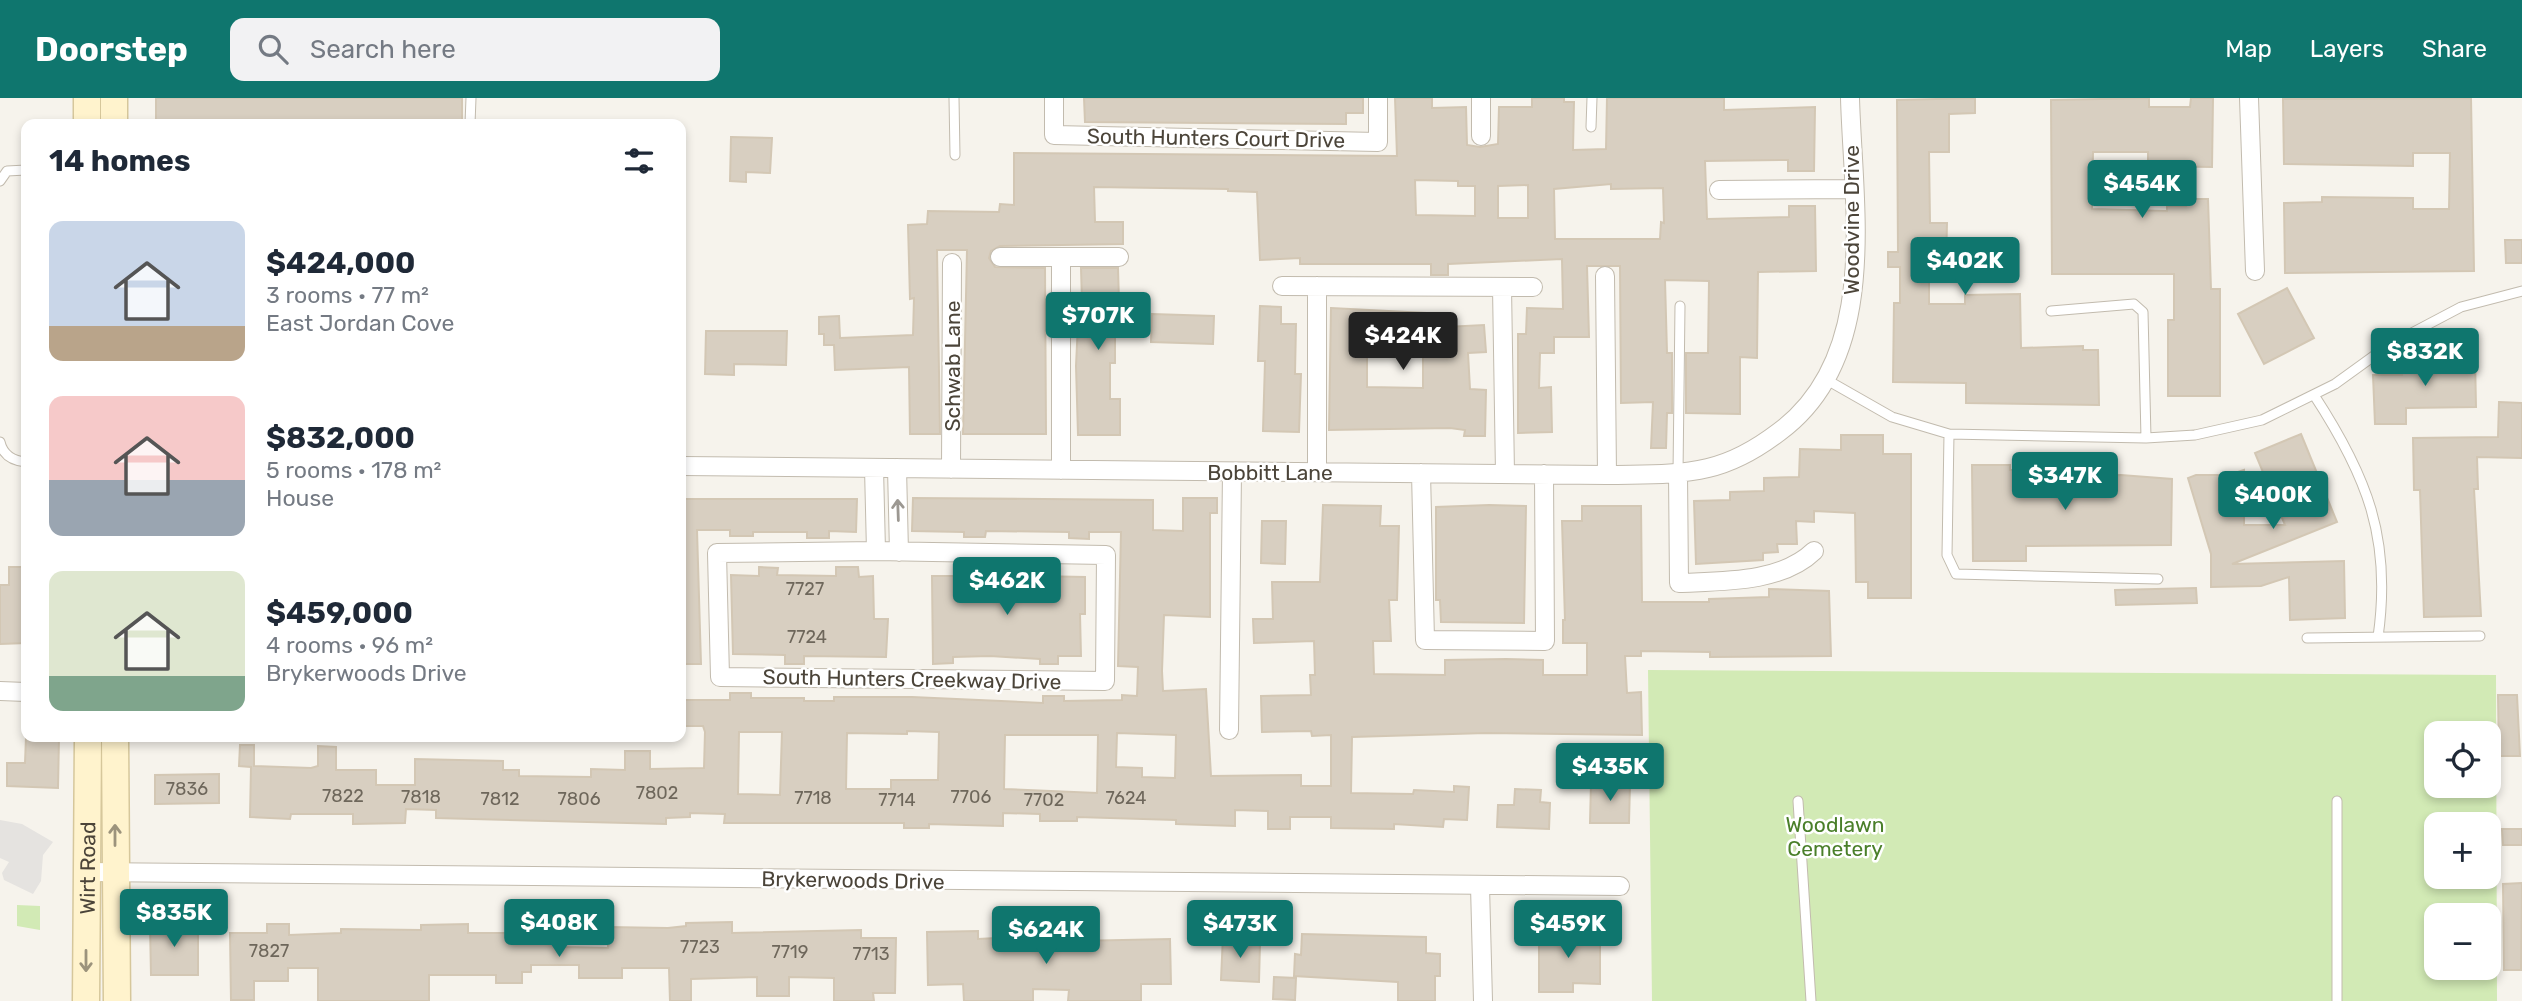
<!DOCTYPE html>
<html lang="en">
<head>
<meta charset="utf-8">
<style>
	body { margin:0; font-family:Rubik,sans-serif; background:#f2f2f3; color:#1f2937; height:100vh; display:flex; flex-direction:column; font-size:26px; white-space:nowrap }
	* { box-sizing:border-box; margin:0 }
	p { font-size:23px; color:#747a83 }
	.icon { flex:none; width:38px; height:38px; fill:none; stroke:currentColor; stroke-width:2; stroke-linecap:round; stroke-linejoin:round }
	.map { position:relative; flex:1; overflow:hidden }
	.sheet { position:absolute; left:21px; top:21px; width:665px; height:623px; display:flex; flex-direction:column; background:#fff; border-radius:14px; box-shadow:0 4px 10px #0003 }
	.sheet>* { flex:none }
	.controls { position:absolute; left:2424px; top:623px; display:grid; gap:14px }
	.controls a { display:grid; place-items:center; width:77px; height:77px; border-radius:14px; background:#fff; box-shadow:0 4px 10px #0003; font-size:35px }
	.price { position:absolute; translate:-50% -60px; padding:0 16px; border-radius:7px; background:#0f766e; color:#fff; font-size:23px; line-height:46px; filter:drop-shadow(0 2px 4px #0008) }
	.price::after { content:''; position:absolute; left:50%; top:42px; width:21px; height:16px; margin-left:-10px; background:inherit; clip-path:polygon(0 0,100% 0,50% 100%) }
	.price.active { background:#222; color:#fff }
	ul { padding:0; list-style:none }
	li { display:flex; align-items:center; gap:21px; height:175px; padding:0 28px }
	li span { display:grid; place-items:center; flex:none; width:196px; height:140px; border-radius:14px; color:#555 }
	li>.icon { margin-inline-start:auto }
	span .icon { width:84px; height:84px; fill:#fffc; stroke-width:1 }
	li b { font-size:30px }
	h2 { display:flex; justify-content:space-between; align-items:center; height:84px; padding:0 28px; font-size:30px }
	header { display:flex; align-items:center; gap:42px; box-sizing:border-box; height:98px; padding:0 35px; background:#0f766e; color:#fff }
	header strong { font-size:33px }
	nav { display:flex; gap:38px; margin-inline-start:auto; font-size:24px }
	.search { width:490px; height:63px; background:#f2f2f3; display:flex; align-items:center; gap:18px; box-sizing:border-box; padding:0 24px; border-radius:14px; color:#747a83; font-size:26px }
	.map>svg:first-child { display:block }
</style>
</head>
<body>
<header>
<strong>Doorstep</strong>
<div class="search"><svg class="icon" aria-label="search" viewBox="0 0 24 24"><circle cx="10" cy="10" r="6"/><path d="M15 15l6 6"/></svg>Search here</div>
<nav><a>Map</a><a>Layers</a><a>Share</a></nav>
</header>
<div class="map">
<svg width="2522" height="903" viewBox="0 0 2522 903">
	<rect width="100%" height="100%" fill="#f6f3ec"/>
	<!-- green -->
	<path fill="#d2eab5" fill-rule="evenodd" d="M1648 572 2496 577 2497 903H1652ZM2436 635H2488V688H2436ZM2436 726H2488V779H2436ZM2436 817H2488V870H2436Z
		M17 807 40 808V832L17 828Z"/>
	<!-- parking -->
	<path fill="#e5e3e0" d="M0 722 22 726 53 744 43 757 41 783 33 796 4 782 2 775 9 764 0 760Z"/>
	<!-- building -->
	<path fill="#d8cfc1" stroke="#d3c7b4" stroke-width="2" fill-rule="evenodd" d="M156 0H462V26H156Z
		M1084 0H1363V15H1346V26L1085 24Z
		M1395 0H1432V10L1466 9 1467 47 1480 49 1498 46 1499 9H1532V0H1564V4H1574L1573 52 1606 51 1607 0H1724V12L1815 9 1814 73H1788V62L1705 63 1707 121 1789 119V108H1815L1816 173 1758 174 1757 260 1740 259V316L1686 315V255H1708L1709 183 1665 182 1667 255H1672V315H1667L1666 350H1651L1653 304 1621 305 1620 168H1587L1589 239H1554V255H1540L1539 290 1551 289 1552 334 1518 335V236H1526L1527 210 1563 211 1562 161 1448 166V177H1431V166H1300V160L1260 162 1257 94 1228 93V91L1094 89 1095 124H1123V146L1000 148 991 153 989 160 995 169 1045 170 1046 336H963L967 152H937L940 336H910L909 269 835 272 834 247H824V236H819V219L839 218 840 240 913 237 914 200 910 201 908 127 927 126 928 113 999 114 1000 106 1014 107V55L1397 58ZM1415 82 1458 83V88H1475V118L1416 117ZM1611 86V91L1663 90 1664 125 1661 124 1660 141H1555L1554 91ZM1528 87V120H1498V88Z
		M1975 0V15L1949 16V54H1929L1930 125H1947L1946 164H1929V206H1965V197L2020 196 2021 250 2083 248V252H2098L2099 307 1966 305V285L1893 284 1894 205H1900V169H1888V154H1898L1897 2Z
		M2149 0V9H2190L2191 0H2213L2212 69 2148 68V54H2093L2092 111 2167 113V108H2186V101H2208L2211 191H2220V298H2168V222H2174V176H2052L2051 2Z
		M2471 0 2474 173 2285 175 2284 105 2322 104V99L2413 100V111H2449L2450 55H2413V68L2284 66 2283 1Z
		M731 39 772 40 770 75 746 74V84L730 83Z
		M2505 142H2522V165H2506Z
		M1081 170H1118L1119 204H1123L1122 237H1115V265H1110V301H1120V337H1078L1076 268 1079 204H1082Z
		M2287 190 2314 240 2264 266 2238 216Z
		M1260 208 1281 209V226H1296L1295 276H1301L1299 334 1263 333 1265 263H1258Z
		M1331 210 1445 216V229L1484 227 1486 254 1468 255 1470 291 1486 292 1485 338H1464L1465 332 1450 330 1329 332ZM1367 257 1423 259V290L1367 289Z
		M1152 216 1214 218 1213 246 1151 244Z
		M706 233H787L786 267 734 266V277L705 276Z
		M2475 259 2476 309 2406 310V326H2375L2373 277H2402V261Z
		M2499 304 2522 305V360L2477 359 2478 391H2474L2481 518 2424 519 2420 392H2414L2413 340 2498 339Z
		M2301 336 2337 424 2232 466 2344 463 2345 520 2290 522 2289 479 2261 488 2211 489V456L2188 380 2196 377H2229L2244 372V427H2285L2255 355Z
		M1841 337H1883V356H1911V500H1868V484H1856L1855 415 1814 413V424L1796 423 1797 446H1777L1778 454 1763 455V462L1696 466 1694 403 1730 402V394L1764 393V380L1799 379 1800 351 1841 352Z
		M1972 367H2010V372H2024L2025 385H2068V379L2121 377 2172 381 2171 447 2026 448V463H1973Z
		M913 400 1153 402V432L1183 433V400H1217V415H1210V519L1164 517 1162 573 1163 593 1206 591 1211 678 1301 677V688H1331V637L1312 638 1311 633 1262 634 1261 598 1311 597 1310 577H1315L1314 543 1254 545 1253 521H1273L1272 484H1320L1323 407 1381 408 1380 428H1399L1397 502H1389L1391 543H1373L1374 576 1445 577V562L1506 561 1543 562V577H1587V545H1563V522H1565L1562 423H1582V408H1641L1642 504H1709V501L1769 499V491L1829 493 1831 558 1710 559V554L1641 553V558H1625L1627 595 1641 594 1642 637 1486 635 1352 639 1351 695 1413 696 1414 692 1454 694V688L1469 689 1467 722 1444 721 1443 729 1394 726V731L1331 730V719H1290V731H1268V713L1235 712V728L1176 726V722L1077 719V723H1040V716L1003 715V728L929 726V730H904V725H724L725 716 690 715V719L666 720V726L436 720V712L406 711 405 725 353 726V716H291L290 721 250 719 251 669 239 668 240 647H254V668L311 670 318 668V648L336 649V672H376V687H415V661L503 663V672H519V678L591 679V671L625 672V653H650V671L704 670 705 634 703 628H681V602H730V595H751V600H804V603H834V599H912L1043 605V598H1064V603L1122 602V597L1137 598 1138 569 1118 568 1121 434H1089V441L1069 440V434L986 433 985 439H964V434L912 433ZM907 633 939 634 938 682H891V691H846L847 635 907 636ZM739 634H782L780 697 738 696ZM1117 635 1176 637 1175 680 1142 679V670L1116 669ZM1005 637H1098L1097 695 1004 691Z
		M681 401H857L856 434 829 433V440H807V434H753V438H730V432H697L701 566H681Z
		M1489 407 1526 408 1524 525 1441 524 1440 502H1436V409Z
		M1262 423H1286L1285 466 1261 465Z
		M9 469H26V545L0 546V487H9Z
		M759 469 778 470 777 477 836 478V469H858L859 479 873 478 874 521H888L886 559 804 558V566H785V557L733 556 731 477 759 478Z
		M1017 470H1034V478L1085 479V516H1080L1081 558H1058V566H1040V561L990 558 953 559V565L933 566 932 478H1017Z
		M2196 490 2197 505 2116 507 2115 492Z
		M2498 597H2517L2520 658H2499Z
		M26 639H59L58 690 7 688V665H25Z
		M219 676V705L155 706V677Z
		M1591 685 1630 686 1629 725H1590Z
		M1515 691 1541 692 1540 704 1550 705 1549 731 1497 729 1498 707H1514Z
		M2502 731H2522V747H2503Z
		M2522 785 2521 872H2504L2503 786Z
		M732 824V835L861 832V840H896L895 895H873L874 903H834V880L789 879V898H757V879L691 881V903H670L669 870H622V880H579V867H531V874H522V885H496V877H429V903H318V870H288V883H254V902H231L230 835H267V826H289V837L341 835V831L421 832V827L468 826V835H564V849L608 850V829L668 830 686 828V825Z
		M150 826H198V877H151Z
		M978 833V841L1015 839 1016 833 1075 834V843L1170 841 1171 886H1141V903H1068L1069 892 1033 891V903H964L963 886 928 887 927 834Z
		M1577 834H1600V886L1573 885V894H1539V835Z
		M1302 836 1426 839V855L1440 856V878H1435V903H1398V884L1294 878 1295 856 1301 857Z
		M1223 837 1246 838 1245 844 1260 845 1259 884 1221 882Z
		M1274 879 1296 880 1295 902 1273 901Z"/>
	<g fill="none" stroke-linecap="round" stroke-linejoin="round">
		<!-- lane casing -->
		<g stroke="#c2bbae" stroke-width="11">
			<path id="lane" d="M954 0 955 57
				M470 26 471 0
				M1591 29 1592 0
				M0 83 7 73 26 72
				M2051 213 2134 206 2143 214 2146 340
				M1827 282 1892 319 1949 336 2146 340 2195 337 2262 322 2335 286 2389 247 2461 209 2522 193
				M2314 297C2367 378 2392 441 2378 539
				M1949 336 1947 457 1956 476 2158 481
				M0 344C3 357 13 363 26 364
				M1678 375 1680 208
				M2307 540 2480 538
				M1798 703 1811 903
				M2337 703V903"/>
		</g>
		<!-- street casing -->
		<g stroke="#c2bbae" stroke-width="20">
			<path id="street" d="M1054 0V37L1378 44V0
				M2249 0 2255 173
				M1481 38V0
				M1719 92 1852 91
				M1000 159H1119
				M1605 178 1607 377
				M1282 188 1533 189
				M1317 188V374
				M1502 189 1505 376
				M681 368 1607 377C1641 376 1675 378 1708 370 1734 364 1758 350 1779 334 1881 259 1853 110 1850 0
				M874 370 876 453
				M897 370 899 454
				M951 371 952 165
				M1061 372V159
				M1421 375 1425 542 1545 543 1544 376
				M1678 375 1679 485C1722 483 1781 485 1814 453
				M876 453 1106 457 1105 583 720 579 717 455Z
				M0 593 26 594
				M1229 632 1232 374
				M86 774 1620 788
				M1480 788 1483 903"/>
		</g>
		<!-- secondary casing -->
		<g stroke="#d6c79b" stroke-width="29">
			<g id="secondary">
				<path d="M114 0V26"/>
				<path d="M87 26V0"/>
				<path d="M115 639 117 903"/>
				<path id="s1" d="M86 903 88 639"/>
			</g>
		</g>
		<!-- lane -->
		<use href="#lane" stroke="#fff" stroke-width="9"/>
		<!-- street -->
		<use href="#street" stroke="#fff" stroke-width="18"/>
		<!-- secondary -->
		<use href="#secondary" stroke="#fff3cd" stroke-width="26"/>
	</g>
	<!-- one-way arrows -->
	<defs><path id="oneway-shaft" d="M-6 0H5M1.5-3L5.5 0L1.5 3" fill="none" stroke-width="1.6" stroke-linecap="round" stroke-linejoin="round" transform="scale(1.75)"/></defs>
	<use stroke="#9c9892" href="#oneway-shaft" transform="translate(898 412) rotate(-92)"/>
	<g stroke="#9c937c">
		<use href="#oneway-shaft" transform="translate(115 737) rotate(-90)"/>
		<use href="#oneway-shaft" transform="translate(86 863) rotate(90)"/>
	</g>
	<g text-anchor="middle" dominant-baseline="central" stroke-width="5" stroke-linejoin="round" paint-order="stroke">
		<!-- number labels -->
		<g font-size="18" fill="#6e675b">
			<text x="805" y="491">7727</text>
			<text x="807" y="539">7724</text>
			<text x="187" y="691">7836</text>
			<text x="657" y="695">7802</text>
			<text x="343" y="698">7822</text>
			<text x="421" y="699">7818</text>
			<text x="971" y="699">7706</text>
			<text x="813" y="700">7718</text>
			<text x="1126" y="700">7624</text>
			<text x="500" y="701">7812</text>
			<text x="579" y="701">7806</text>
			<text x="897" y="702">7714</text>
			<text x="1044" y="702">7702</text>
			<text x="700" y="849">7723</text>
			<text x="269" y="853">7827</text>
			<text x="790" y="854">7719</text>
			<text x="871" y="856">7713</text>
		</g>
		<!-- street labels -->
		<g font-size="21" fill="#4b4439" stroke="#fff">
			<text transform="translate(1216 40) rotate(1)">South Hunters Court Drive</text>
			<text transform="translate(1851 122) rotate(-90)">Woodvine Drive</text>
			<text transform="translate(952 268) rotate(-90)">Schwab Lane</text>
			<text x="1270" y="374">Bobbitt Lane</text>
			<text transform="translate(912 581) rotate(1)">South Hunters Creekway Drive</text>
			<text stroke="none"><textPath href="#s1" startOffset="133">Wirt Road</textPath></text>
			<text transform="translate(853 782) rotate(1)">Brykerwoods Drive</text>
		</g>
		<!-- park labels -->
		<g font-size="21" fill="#4a7f2a" stroke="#fff">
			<text x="1835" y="726">Woodlawn<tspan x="1835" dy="24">Cemetery</tspan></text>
		</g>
	</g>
</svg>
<div class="controls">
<a><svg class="icon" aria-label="locate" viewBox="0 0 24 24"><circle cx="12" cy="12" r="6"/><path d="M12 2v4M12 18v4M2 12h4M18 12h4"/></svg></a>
<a>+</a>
<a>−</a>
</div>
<b class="price" style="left:2142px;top:122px">$454K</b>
<b class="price" style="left:1965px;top:199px">$402K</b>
<b class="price" style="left:1098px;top:254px">$707K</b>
<b class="price active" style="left:1403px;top:274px">$424K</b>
<b class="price" style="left:2425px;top:290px">$832K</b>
<b class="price" style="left:2065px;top:414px">$347K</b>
<b class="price" style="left:2273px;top:433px">$400K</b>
<b class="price" style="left:1007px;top:519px">$462K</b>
<b class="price" style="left:1610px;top:705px">$435K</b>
<b class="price" style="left:174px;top:851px">$835K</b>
<b class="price" style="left:559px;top:861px">$408K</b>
<b class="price" style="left:1240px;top:862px">$473K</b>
<b class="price" style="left:1568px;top:862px">$459K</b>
<b class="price" style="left:1046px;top:868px">$624K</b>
<section class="sheet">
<h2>14 homes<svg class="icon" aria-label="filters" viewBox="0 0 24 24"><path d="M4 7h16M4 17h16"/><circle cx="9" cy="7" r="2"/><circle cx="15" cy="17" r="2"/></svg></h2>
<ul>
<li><span style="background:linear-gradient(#c9d6e8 75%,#b9a48a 0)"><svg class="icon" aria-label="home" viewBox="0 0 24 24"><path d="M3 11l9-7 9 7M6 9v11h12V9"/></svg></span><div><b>$424,000</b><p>3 rooms · 77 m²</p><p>East Jordan Cove</p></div></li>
<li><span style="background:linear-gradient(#f6c9c9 60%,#9aa5b1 0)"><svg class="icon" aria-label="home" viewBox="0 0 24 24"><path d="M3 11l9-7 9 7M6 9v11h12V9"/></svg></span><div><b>$832,000</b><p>5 rooms · 178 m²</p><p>House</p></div></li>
<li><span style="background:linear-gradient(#dfe7d0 75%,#7fa58c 0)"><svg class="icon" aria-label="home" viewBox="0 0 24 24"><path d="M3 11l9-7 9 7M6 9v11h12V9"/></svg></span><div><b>$459,000</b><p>4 rooms · 96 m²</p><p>Brykerwoods Drive</p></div></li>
</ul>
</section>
</div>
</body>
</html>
